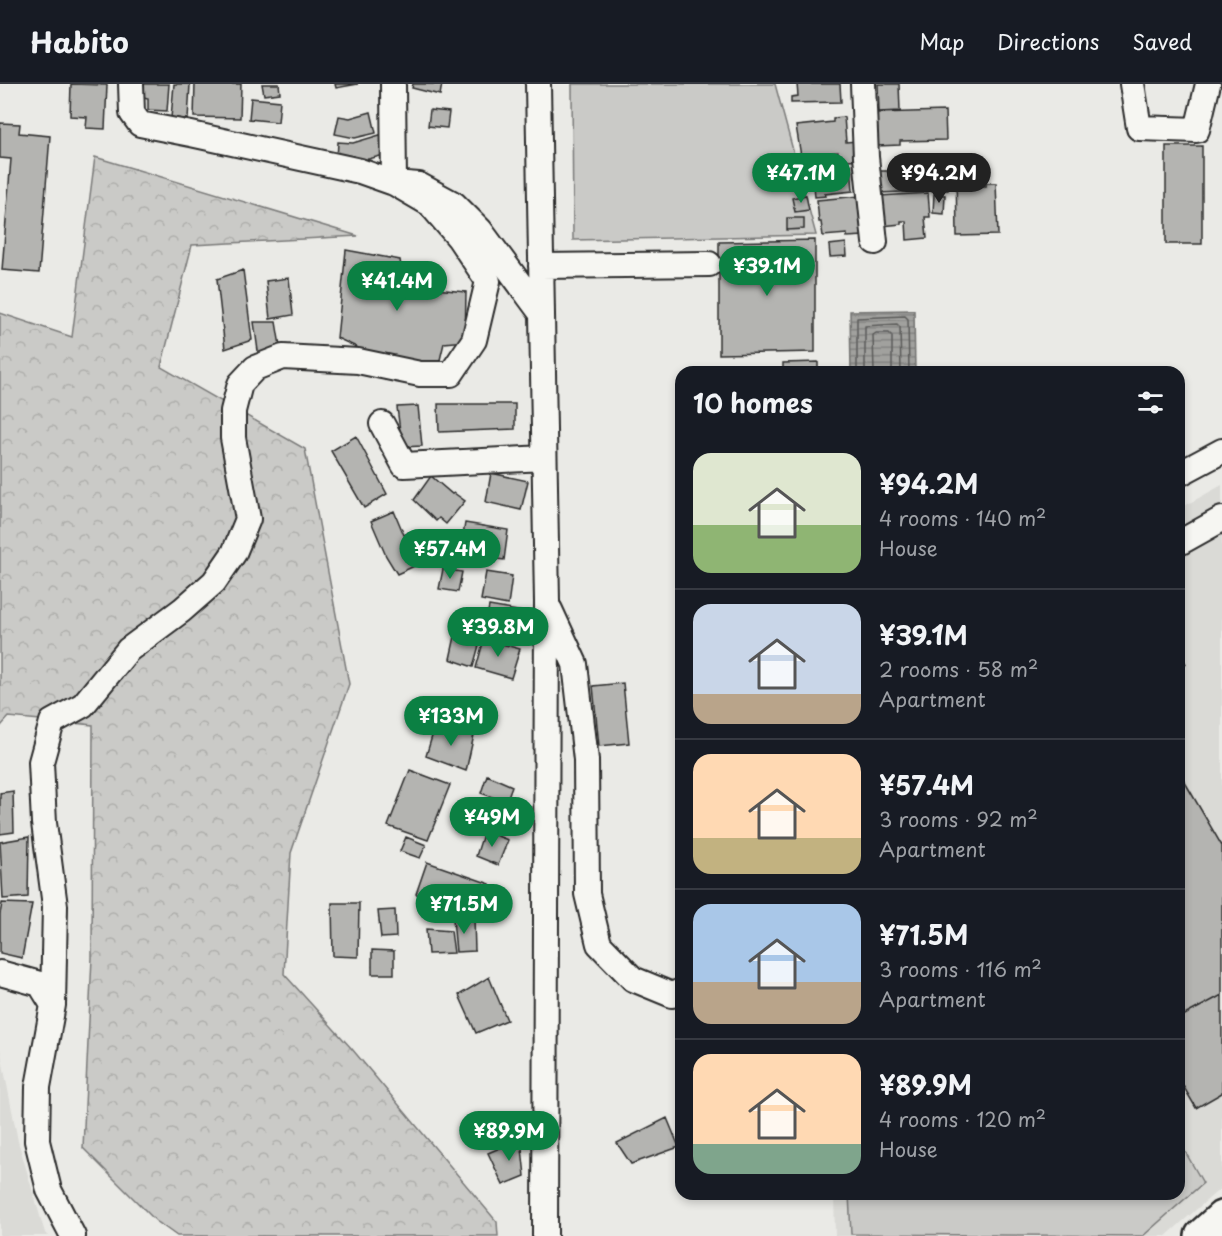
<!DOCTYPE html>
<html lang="en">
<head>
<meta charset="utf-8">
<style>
	body { margin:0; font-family:"Playpen Sans",sans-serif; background:#242831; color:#f1f3f6; height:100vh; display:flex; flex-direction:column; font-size:22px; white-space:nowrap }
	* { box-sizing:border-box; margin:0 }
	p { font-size:20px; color:#9ea1a6 }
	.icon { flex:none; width:33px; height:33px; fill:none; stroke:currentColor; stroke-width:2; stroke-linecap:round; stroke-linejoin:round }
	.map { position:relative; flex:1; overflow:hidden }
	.drawer { position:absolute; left:675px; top:282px; width:510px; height:834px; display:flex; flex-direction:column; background:#171b24; border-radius:18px; box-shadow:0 3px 9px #0003 }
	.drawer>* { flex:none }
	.price { position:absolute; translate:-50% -51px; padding:0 14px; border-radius:21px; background:#0b8043; color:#fff; font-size:20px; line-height:39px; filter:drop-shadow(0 2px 3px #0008) }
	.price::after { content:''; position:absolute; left:50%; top:36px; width:18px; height:14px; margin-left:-9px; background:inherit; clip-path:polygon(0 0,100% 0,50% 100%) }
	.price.selected { background:#222; color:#fff }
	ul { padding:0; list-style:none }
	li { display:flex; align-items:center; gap:18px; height:150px; padding:0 18px }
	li+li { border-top:2px solid #363941 }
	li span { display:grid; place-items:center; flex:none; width:168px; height:120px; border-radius:18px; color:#555 }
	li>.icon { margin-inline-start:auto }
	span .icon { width:72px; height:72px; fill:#fffc; stroke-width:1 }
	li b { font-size:26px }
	h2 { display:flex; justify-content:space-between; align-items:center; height:72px; padding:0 18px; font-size:26px }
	header { display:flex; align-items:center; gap:36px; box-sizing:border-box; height:84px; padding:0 30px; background:#171b24; border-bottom:2px solid #363941 }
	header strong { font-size:28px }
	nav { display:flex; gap:33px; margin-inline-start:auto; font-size:21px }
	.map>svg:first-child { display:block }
</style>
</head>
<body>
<header>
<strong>Habito</strong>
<nav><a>Map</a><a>Directions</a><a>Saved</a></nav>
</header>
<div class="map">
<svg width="1222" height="1152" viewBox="0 0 1222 1152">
	<defs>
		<pattern id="forest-crowns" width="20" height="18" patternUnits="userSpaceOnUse" patternTransform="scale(1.5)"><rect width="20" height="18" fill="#cacac7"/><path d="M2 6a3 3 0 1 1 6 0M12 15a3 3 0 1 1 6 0" fill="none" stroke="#aeaeab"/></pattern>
		<pattern id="water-rules" width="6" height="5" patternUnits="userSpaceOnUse" patternTransform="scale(1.5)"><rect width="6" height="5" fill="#a1a19e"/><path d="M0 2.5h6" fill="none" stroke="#838381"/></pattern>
	</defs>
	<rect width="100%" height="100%" fill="#eaeae6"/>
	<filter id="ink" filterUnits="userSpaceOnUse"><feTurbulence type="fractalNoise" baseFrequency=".0167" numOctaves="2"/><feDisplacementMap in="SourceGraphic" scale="12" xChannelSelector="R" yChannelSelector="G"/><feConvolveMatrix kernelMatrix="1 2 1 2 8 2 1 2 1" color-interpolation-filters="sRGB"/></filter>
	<g filter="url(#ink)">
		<!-- built -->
		<path fill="#dadad6" d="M1222 401V1103L1166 1152H835L834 1110H1179V425Z
			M0 965 18 1057 45 1149 48 1152H0Z"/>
		<!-- forest -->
		<path fill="url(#forest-crowns)" stroke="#7a7a79" stroke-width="1.5" d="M95 73 358 152 192 161 161 283 305 365 349 600 291 769 284 890 352 965 497 1138 498 1152H177L156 1137 83 1064 92 874 93 641 9 633 0 643V229L72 253Z"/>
		<!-- pitch -->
		<path fill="#cacac7" stroke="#7a7a79" stroke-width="1.5" d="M572 0H775L816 151 573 156Z
			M1179 1057 1203 1099 1143 1152 851 1150 849 1110H1179Z"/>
		<!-- water -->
		<path fill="url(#water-rules)" stroke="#727270" stroke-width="1.5" d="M914 226 915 288H851L850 227Z"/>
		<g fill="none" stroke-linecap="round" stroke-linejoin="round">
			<!-- shore -->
			<path stroke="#5a5a59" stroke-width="1.5" d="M857 288V234L905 232 908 235 909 288
				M865 288V242L897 240 900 243 901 288
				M874 288 873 251 876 249H889L892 252V288"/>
		</g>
		<!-- building -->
		<path fill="#b4b4b1" stroke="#2b2b2b" stroke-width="1.5" d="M71 0 107 1 105 45 86 44 87 33 70 32Z
			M134 0H169L167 27 148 26V14L135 11Z
			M174 0H190L188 35 171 34Z
			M195 0H241L240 34 194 33Z
			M262 0H279L280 9 264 11Z
			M335 0H358L336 4Z
			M413 0H442L440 11 412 4Z
			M797 0H840L841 18 791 19V13L798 12Z
			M878 0H899L900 27 879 28Z
			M251 14 280 17 278 38 249 35Z
			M430 26 449 28 447 44 428 42Z
			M945 27 946 56 900 57V61L877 62 876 29Z
			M371 28 376 49 355 54 335 50 339 32 350 34Z
			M844 33 846 58 857 57 859 75 838 77V68L828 69 829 77 808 80 807 71 801 72 796 42 833 38V34Z
			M0 39 20 40 19 49 50 52 39 189 2 186 11 75 0 74Z
			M383 50 388 70 357 78 337 76 338 58 353 59Z
			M1166 62H1202V160H1166Z
			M841 80 842 82 851 81 853 107 825 110 826 112 815 113 814 101H811L809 83Z
			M933 80V82H946L948 106 879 109 878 87H894V83Z
			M979 82V102H986V99H996L998 151 957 152 956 83Z
			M928 109 930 133H925L927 154 907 156 906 137H901V140L882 142 880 112Z
			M934 110 945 111 944 130 933 129Z
			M806 111 809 126 795 128 792 114Z
			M860 112 864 152 847 153V150L823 152 821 138H819L817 116Z
			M787 134H804V145L787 146Z
			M815 156V268L719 270V158Z
			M846 159 847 172 830 173 829 161Z
			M346 166 400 176 404 202 466 208 465 257 444 259 439 280 378 273 337 254Z
			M243 186 252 256 225 265 217 195Z
			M289 194 293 231 270 235 266 197Z
			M254 238H276L281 268 259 274Z
			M818 278V288H783V279Z
			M438 320H515V345L439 348Z
			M418 322 422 362 402 363 397 323Z
			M356 352 387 410 364 424 331 367Z
			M491 389 528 397 521 426 486 418Z
			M431 392 452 410 454 409 465 417 446 440 439 434 436 437 414 416Z
			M394 427 404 451 410 448 421 479 397 490 386 472 371 437Z
			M465 439 508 446 504 476 460 470Z
			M443 485 462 488 458 508 439 505Z
			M486 488 512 492 508 521 481 516Z
			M489 522 524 528 520 556 484 550Z
			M456 548 481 554 473 583 450 575Z
			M484 555 520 565 511 594 476 584Z
			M1179 567 1186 580 1179 584Z
			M623 599 629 659 599 662 593 602Z
			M436 639 474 651 466 687 426 672Z
			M410 686 450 701 428 756 388 742Z
			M1179 688 1222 762V911L1179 934Z
			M487 691 512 702 506 718 481 709Z
			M13 707 14 748 0 750V709Z
			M484 747 508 756 498 781 476 772Z
			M29 753 28 813 3 815 0 758Z
			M406 753 426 761 420 774 400 767Z
			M427 778 490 800 479 827 416 810Z
			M2 819 32 820 22 874 0 869V830Z
			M332 819H359L358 873 333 872Z
			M395 826 396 853 381 854 378 827Z
			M474 834 475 867 456 868 453 835Z
			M426 845 451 847 454 869 428 870Z
			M372 866 394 867V890H372Z
			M489 893 507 936 476 949 459 911Z
			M1222 911V1009L1196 1024 1179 995V934Z
			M667 1034 679 1063 631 1080 617 1059Z
			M521 1055 525 1092 503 1101 488 1069Z"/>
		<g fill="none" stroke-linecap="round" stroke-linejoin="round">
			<!-- minor casing -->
			<g stroke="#2b2b2b" stroke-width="28">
				<path id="minor" d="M393 0 394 99 419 101 454 120 480 146 542 230
					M538 0 547 518 545 1152
					M863 0 866 73 875 158
					M1132 0 1139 44 1197 46 1208 0
					M541 182 709 180
					M382 340 404 381 544 374
					M1179 390 1222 367
					M1179 459 1222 435
					M550 526 575 580 586 676 587 810 599 860 633 895 672 911 681 907
					M0 889 40 900 53 921
					M73 1152 49 1106 37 1057 38 1003 53 921 55 822 44 739 41 678 52 638 83 621 128 566 182 526 214 498 234 469 248 435 233 354V327L240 300 255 284 283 273 358 277 420 290H451L474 256 488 197 459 154 430 120 394 99 360 87 191 50 140 40 132 29 131 0"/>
			</g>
			<!-- highway casing -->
			<g stroke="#2b2b2b" stroke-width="38">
				<path id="highway" d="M1202 1152 1222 1134"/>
			</g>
			<!-- minor -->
			<use href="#minor" stroke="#f6f6f2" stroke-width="24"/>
			<!-- highway -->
			<use href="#highway" stroke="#f6f6f2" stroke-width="33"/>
		</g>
	</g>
</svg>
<b class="price" style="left:801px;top:120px">¥47.1M</b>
<b class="price selected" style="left:939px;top:120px">¥94.2M</b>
<b class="price" style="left:767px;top:213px">¥39.1M</b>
<b class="price" style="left:397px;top:228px">¥41.4M</b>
<b class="price" style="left:450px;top:496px">¥57.4M</b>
<b class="price" style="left:498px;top:574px">¥39.8M</b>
<b class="price" style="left:451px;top:663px">¥133M</b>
<b class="price" style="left:492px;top:764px">¥49M</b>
<b class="price" style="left:464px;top:851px">¥71.5M</b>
<b class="price" style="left:509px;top:1078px">¥89.9M</b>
<section class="drawer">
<h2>10 homes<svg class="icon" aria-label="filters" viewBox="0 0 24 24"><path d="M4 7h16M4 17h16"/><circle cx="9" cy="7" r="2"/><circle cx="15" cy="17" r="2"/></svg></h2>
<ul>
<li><span style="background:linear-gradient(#dfe7d0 60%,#8fb573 0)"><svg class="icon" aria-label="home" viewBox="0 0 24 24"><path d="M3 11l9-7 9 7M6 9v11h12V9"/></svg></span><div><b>¥94.2M</b><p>4 rooms · 140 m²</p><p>House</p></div></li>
<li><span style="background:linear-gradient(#c9d6e8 75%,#b9a48a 0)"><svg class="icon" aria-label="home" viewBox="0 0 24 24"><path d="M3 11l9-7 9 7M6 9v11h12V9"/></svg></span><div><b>¥39.1M</b><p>2 rooms · 58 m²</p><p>Apartment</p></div></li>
<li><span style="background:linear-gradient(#ffd9b3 70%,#c2b280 0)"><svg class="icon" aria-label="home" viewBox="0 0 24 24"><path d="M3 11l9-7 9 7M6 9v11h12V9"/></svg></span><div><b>¥57.4M</b><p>3 rooms · 92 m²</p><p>Apartment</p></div></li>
<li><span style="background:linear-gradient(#a9c7e8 65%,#b9a48a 0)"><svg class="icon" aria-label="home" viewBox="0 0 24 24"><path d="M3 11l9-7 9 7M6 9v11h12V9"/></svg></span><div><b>¥71.5M</b><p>3 rooms · 116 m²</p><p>Apartment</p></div></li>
<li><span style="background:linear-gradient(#ffd9b3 75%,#7fa58c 0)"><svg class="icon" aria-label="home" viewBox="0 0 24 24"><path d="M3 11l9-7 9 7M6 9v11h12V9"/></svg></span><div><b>¥89.9M</b><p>4 rooms · 120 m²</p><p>House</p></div></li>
</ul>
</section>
</div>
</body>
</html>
